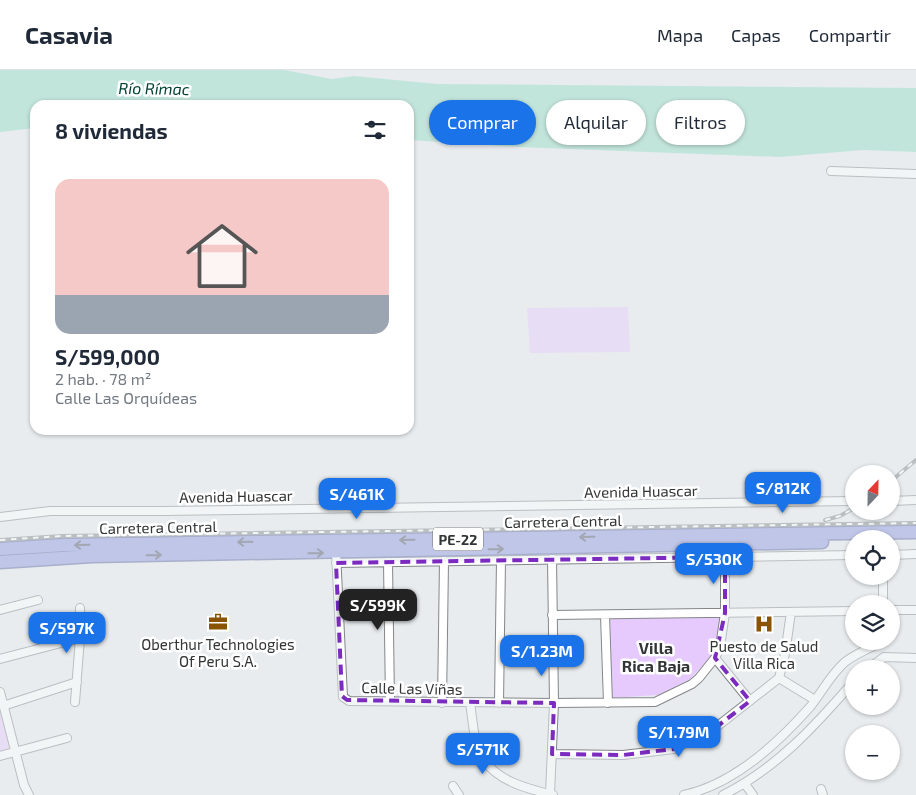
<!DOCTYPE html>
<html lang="es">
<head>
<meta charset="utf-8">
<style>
	body { margin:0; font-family:"Exo 2",sans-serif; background:#f2f2f3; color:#1f2937; height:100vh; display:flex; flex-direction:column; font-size:19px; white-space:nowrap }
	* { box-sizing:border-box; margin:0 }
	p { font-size:16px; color:#747a83 }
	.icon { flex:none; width:28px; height:28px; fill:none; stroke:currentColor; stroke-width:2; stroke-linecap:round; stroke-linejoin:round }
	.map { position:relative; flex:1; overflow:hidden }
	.sheet { position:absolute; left:30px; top:30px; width:384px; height:335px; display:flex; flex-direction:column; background:#fff; border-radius:15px; box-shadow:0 1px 4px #0004 }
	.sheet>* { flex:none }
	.banner { position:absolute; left:429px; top:30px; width:411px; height:45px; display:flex; gap:10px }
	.needle { width:32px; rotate:22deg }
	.fabs { position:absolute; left:845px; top:395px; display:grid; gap:10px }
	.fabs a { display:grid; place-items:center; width:55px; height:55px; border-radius:50%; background:#fff; box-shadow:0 1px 4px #0004; font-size:25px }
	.price { position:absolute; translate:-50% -42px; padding:0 11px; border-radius:10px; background:#1a73e8; color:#fff; font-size:16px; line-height:32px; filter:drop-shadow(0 1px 2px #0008) }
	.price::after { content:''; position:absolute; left:50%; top:30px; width:15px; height:11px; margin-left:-8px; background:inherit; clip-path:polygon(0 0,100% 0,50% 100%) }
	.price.current { background:#222; color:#fff }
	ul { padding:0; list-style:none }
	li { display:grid; align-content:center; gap:10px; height:265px; padding:0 25px }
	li+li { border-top:1px solid #e0e1e3 }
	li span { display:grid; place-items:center; height:155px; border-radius:15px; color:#555 }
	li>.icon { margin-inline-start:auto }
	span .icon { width:90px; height:90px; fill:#fffc; stroke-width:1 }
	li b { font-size:21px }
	h2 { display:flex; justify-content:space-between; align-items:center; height:60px; padding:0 25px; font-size:21px }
	.pill { padding:0 18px; border-radius:22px; background:#fff; box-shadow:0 1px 4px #0004; font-size:18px; line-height:45px }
	.pill.current { background:#1a73e8; color:#fff }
	header { display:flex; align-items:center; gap:30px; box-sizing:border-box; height:70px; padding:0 25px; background:#fff; border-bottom:1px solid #e0e1e3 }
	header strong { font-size:24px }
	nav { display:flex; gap:28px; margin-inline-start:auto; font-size:18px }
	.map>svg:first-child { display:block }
</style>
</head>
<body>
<header>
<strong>Casavia</strong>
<nav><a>Mapa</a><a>Capas</a><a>Compartir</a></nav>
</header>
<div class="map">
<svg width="916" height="725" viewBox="0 0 916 725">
	<rect width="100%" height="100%" fill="#e8ecef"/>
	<!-- green -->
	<path fill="#e7cafd" d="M628 237 630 282 530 283 527 238Z
		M722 545 715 576 710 588 690 609 659 625 610 628 608 547Z
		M0 637 12 681 0 684Z"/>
	<!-- water -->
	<path fill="#95dbc3" d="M0 0H284L332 9 354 6 437 14 916 18V82L863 80 780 87 519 77 409 70V35H35V58L0 62Z"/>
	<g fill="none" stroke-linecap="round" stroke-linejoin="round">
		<!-- minor casing -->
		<g stroke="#84878a" stroke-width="10">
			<path id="minor" d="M831 101 916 104
				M891 431 916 430
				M0 447 50 441H164L854 431
				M336 482 343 627 349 631 554 633 655 632 692 614 699 608 715 588 720 577 725 543V487
				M891 485 916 484
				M388 492 390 631
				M336 493 854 485
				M883 506V534
				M0 540 38 530
				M891 540H916
				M552 545 854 541
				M605 545 608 633
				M715 588 750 631
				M0 589 80 568
				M868 599 884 587 916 588
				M779 608 815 630
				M0 622 24 715 29 725
				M75 632 80 568V538
				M442 633 444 491
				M470 633C473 650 473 671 482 687 496 711 528 719 553 725
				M499 633 501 490
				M3 636 77 612
				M552 684 623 685 674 679 719 655 779 608 785 584 791 542
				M0 686 67 668
				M745 714 753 725
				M453 716 459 725
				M821 719 823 725
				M550 724 554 633 552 489
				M684 725C734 714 777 674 810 637 822 622 831 604 845 592 857 583 870 578 882 572
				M723 725C777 698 815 656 854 611"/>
		</g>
		<!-- trunk casing -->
		<g stroke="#5b64a0" stroke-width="15">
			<path id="trunk" d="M0 479 64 475 916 462
				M0 492 92 486 822 472"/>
		</g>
		<!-- minor -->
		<use href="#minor" stroke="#fff" stroke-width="8"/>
		<!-- trunk -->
		<use href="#trunk" stroke="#8e98e0" stroke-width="12"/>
		<!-- rail casing -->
		<g stroke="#848789" stroke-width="4">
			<path id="rail" d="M891 411 916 390
				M825 450 840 446 854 438
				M0 470 62 466 916 453"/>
		</g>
		<!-- rail -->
		<use href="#rail" stroke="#fff" stroke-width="2" stroke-dasharray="5.5" stroke-linecap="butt"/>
	</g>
	<!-- one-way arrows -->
	<defs><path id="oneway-shaft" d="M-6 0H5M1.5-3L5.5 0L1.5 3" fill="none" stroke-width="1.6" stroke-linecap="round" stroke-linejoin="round" transform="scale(1.25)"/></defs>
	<g stroke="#4e5268">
		<use href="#oneway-shaft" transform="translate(587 467) rotate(179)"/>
		<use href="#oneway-shaft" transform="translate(407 470) rotate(179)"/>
		<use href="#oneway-shaft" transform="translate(245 472) rotate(179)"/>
		<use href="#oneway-shaft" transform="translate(82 475) rotate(179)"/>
		<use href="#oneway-shaft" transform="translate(496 479) rotate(-1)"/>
		<use href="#oneway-shaft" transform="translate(316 483) rotate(-1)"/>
		<use href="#oneway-shaft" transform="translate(154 485) rotate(-1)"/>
	</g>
	<!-- marked area -->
	<path d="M0 0H916V725H0ZM725 487V543L715 588 750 631 719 655 674 679 623 685 552 684 554 633 347 630 342 626 336 493Z" fill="#e8ecef" fill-opacity=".55" fill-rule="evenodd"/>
	<path fill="none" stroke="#7b2cbf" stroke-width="4" stroke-dasharray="10 6" stroke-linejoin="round" d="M725 487V543L715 588 750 631 719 655 674 679 623 685 552 684 554 633 347 630 342 626 336 493Z"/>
	<!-- icons -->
	<defs>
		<g id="office-bare" transform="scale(1.5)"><path d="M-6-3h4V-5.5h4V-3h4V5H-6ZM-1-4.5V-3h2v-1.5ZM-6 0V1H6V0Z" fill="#8a5303" stroke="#fff" stroke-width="2.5" paint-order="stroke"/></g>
		<g id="hospital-bare" transform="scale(1.5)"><path d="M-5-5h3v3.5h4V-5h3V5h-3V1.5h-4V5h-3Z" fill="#8a5303" stroke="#fff" stroke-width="2.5" paint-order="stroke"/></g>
	</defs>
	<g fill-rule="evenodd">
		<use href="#office-bare" x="218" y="552"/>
		<use href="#hospital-bare" x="764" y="554"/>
	</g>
	<g text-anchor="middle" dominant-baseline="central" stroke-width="5" stroke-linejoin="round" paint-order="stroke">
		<!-- shield labels -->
		<rect fill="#fff" stroke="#707172" stroke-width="1" x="433" y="457.5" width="50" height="23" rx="4"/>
		<g font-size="14" font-weight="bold" fill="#333435">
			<text x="458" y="469">PE-22</text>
		</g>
		<!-- street labels -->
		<g font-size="15" fill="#333435" stroke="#fff">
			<text transform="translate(641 421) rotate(-1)">Avenida Huascar</text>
			<text transform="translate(236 426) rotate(-1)">Avenida Huascar</text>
			<text transform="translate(563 451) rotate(-1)">Carretera Central</text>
			<text transform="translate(158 457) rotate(-1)">Carretera Central</text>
			<text transform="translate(412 618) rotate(1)">Calle Las Viñas</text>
		</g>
		<!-- poi labels -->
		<g font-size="15" fill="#333435" stroke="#fff">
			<text x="218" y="574">Oberthur Technologies<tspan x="218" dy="17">Of Peru S.A.</tspan></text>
			<text x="764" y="576">Puesto de Salud<tspan x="764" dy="17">Villa Rica</tspan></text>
		</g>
		<!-- water labels -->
		<g font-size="16" font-style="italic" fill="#024233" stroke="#fff">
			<text transform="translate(154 18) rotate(1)">Río Rímac</text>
		</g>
		<!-- neighbourhood labels -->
		<g font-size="16" font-weight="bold" fill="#333435" stroke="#fff">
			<text x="656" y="577">Villa<tspan x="656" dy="18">Rica Baja</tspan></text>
		</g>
	</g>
</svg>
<div class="fabs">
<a><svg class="needle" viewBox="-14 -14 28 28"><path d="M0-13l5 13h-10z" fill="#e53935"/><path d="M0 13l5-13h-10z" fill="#747a83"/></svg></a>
<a><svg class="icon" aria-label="locate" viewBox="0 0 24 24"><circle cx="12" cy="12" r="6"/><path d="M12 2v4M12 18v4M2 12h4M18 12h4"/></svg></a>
<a><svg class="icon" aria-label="layers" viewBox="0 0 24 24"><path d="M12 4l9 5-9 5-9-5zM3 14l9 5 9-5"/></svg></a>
<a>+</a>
<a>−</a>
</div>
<b class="price" style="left:783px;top:444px">S/812K</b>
<b class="price" style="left:357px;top:450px">S/461K</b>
<b class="price" style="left:714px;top:515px">S/530K</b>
<b class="price current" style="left:378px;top:561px">S/599K</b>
<b class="price" style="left:67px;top:584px">S/597K</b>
<b class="price" style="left:542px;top:607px">S/1.23M</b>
<b class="price" style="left:679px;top:688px">S/1.79M</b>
<b class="price" style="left:483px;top:705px">S/571K</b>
<div class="banner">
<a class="pill current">Comprar</a>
<a class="pill">Alquilar</a>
<a class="pill">Filtros</a>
</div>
<section class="sheet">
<h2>8 viviendas<svg class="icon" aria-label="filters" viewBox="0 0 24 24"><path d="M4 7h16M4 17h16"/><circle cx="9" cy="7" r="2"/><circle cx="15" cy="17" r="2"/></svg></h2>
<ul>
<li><span style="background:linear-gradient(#f6c9c9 75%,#9aa5b1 0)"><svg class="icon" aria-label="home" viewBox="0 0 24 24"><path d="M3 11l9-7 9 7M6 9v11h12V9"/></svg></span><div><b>S/599,000</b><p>2 hab. · 78 m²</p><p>Calle Las Orquídeas</p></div></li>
</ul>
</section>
</div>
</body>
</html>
